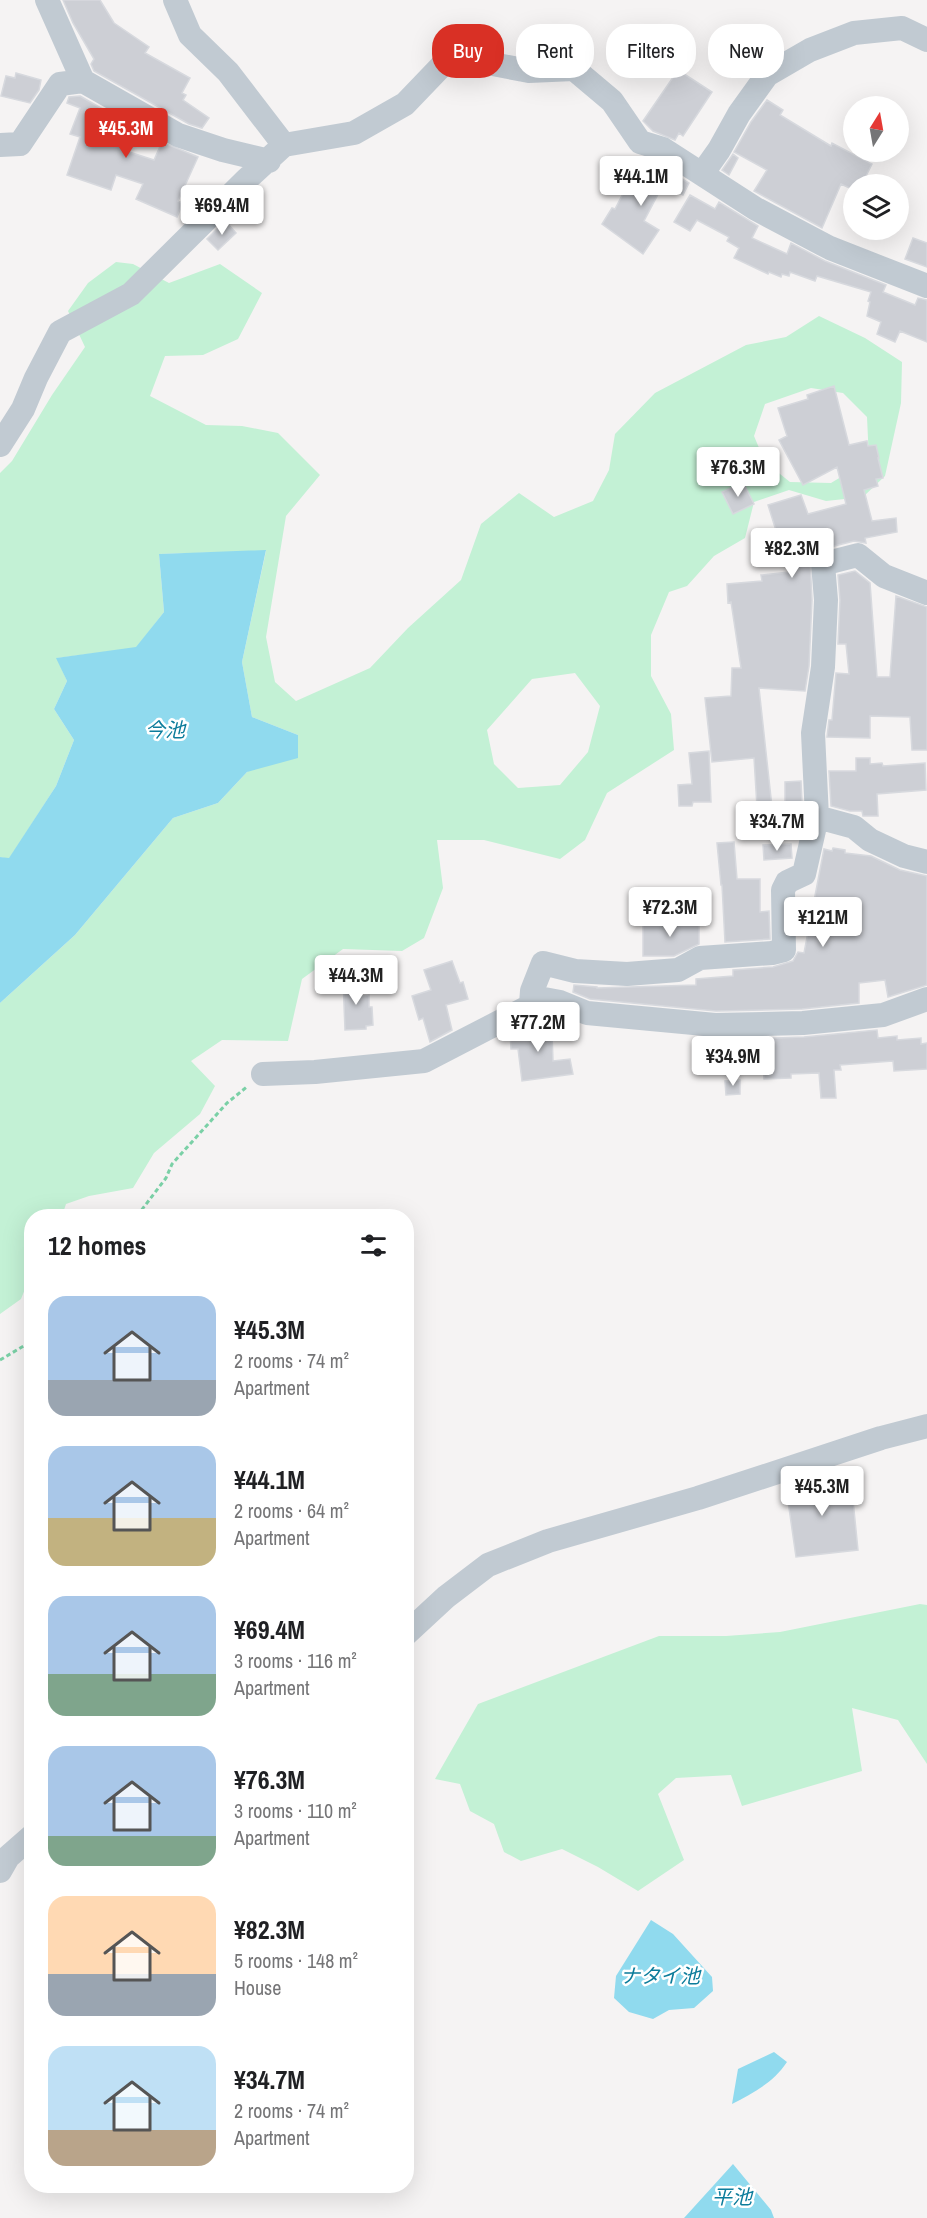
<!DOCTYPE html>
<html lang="en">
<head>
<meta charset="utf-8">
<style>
	body { margin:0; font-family:"Archivo Narrow","Noto Sans JP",sans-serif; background:#f6f6f6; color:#202124; height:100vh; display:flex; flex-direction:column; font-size:22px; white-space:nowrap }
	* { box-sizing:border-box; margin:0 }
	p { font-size:20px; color:#757577 }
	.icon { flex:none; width:33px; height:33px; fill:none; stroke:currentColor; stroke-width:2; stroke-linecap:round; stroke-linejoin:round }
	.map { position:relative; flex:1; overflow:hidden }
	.sheet { position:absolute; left:24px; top:1209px; width:390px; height:984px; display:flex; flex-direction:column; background:#fff; border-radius:24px; box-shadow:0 6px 24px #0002 }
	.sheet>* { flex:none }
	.top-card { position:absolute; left:432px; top:24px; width:405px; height:54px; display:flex; gap:12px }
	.needle { width:39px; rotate:11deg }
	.tools { position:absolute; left:843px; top:96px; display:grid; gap:12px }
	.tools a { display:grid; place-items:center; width:66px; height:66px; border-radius:50%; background:#fff; box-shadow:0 6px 24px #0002; font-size:30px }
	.price { position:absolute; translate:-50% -51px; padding:0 14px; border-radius:6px; background:#fff; color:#222; font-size:20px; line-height:39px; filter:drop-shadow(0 2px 3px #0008) }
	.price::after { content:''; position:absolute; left:50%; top:36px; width:18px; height:14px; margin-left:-9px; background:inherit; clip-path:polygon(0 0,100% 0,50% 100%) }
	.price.selected { background:#d93025; color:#fff }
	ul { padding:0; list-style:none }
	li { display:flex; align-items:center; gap:18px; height:150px; padding:0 24px }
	li span { display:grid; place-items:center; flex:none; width:168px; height:120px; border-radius:18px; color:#555 }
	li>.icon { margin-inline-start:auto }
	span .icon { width:72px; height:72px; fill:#fffc; stroke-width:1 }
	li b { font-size:26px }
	h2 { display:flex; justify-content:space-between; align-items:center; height:72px; padding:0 24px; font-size:26px }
	.chip { padding:0 21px; border-radius:24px; background:#fff; box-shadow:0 6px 24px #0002; font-size:21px; line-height:54px }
	.chip.selected { background:#d93025; color:#fff }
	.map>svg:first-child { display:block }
</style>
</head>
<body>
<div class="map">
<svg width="927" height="2218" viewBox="0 0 927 2218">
	<rect width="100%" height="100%" fill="#f5f3f3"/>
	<!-- green -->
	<path fill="#c3f1d5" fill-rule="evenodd" d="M116 262 133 264 169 283 220 264 262 293 238 339 203 355 165 356 150 396 206 425 242 426 278 433 320 475 286 516 266 637 275 682 296 701 370 668 408 628 461 580 481 524 519 493 554 517 593 501 609 470 615 434 655 393 746 345 786 337 819 316 865 338 902 362 901 403 885 476 863 497 826 501 789 490 754 502 745 538 714 556 687 586 669 592 651 635V676L671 714 674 750 607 793 585 840 560 859 484 840H437L443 888 424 938 402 951 343 949 302 979 288 1041 222 1040 191 1061 215 1086 200 1114 154 1153 133 1188 89 1196 66 1204 62 1216H32L31 1274 21 1299 0 1314V1003L75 935 173 818 218 803 247 772 298 735 252 717 242 662 266 551 159 554 164 612 136 648 57 658 67 681 54 709 74 740 56 786 9 859 0 857V473L12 461 52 395 85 347 68 311 88 283ZM811 388 843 393 867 417 869 460 831 483 790 482 765 462 754 436 765 404ZM575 673 600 706 588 752 560 785 518 788 494 764 487 730 532 679Z
		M920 1604 927 1605V1764L898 1720 852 1708 862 1771 742 1806 731 1775 676 1778 658 1794 684 1860 638 1891 598 1867 562 1849 521 1861 504 1852 494 1824 470 1811 460 1784 435 1779 478 1704 659 1636H726L780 1632Z"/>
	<!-- water -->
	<path fill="#90daee" d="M266 550 242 662 252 717 298 735V758L247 772 218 803 173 818 75 935 0 1003V857L9 858 56 786 74 740 54 709 67 681 56 658 136 647 164 612 159 554Z
		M651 1920 673 1934 712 1977 713 1991 694 2008 669 2010 653 2019 629 2012 614 1998 616 1976Z
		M774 2052 787 2062C773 2083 753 2093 732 2104L738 2069Z
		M733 2164 771 2210 774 2218H684Z"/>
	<!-- building -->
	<path fill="#cdcfd5" stroke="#d7d9de" stroke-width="1.5" d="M63 0H100L114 23 149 47 145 53 190 78 182 93 186 95 183 100 209 118 202 128 189 124 94 71 91 64 94 59 73 23Z
		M678 70 712 92 683 136 679 133 675 140 653 131 643 121Z
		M16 73 41 80 39 90 30 103 1 96 6 76 15 78Z
		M80 96 122 120 119 128 132 132 126 151 154 160 162 142 198 157 178 201 183 203 177 217 136 199 143 184 116 175 111 190 67 175 80 137 70 134 80 108 67 103 69 97Z
		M767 100 783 110 780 115 831 146 832 143 872 164 862 184H854V190L841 184 822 228 754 191 767 170 734 152 751 122Z
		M733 154 738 158 729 175 722 170Z
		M652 161 689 183 683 195 663 185 644 221 659 230 643 254 602 224 612 208 615 209 631 178 640 183Z
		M690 195 715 209 719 202 758 226 752 238 787 254 791 243 825 261 886 285 883 292 915 305 918 298 927 300V342L900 331 895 342 877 334 881 322 867 316 870 302 868 301 871 292 817 276 815 281 790 272 789 276 782 274 781 277 769 272 768 274 734 258 739 248 727 241 729 237 697 220 690 231 674 222Z
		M225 221 236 233 218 250 207 239Z
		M913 238 927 243V267L905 259Z
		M834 386 849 445 867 441 868 446 876 445 879 458H878L883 478 876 479 878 486 864 490 872 521 896 518 897 532 865 538 866 543 854 541 819 550 810 558 812 600 809 666 805 691 759 688 772 807H757L754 758 712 762 705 698 731 696 732 668H741L731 602 728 603 727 584 762 581 761 575 789 572 768 505 801 495 808 514 846 504 837 467 803 485 779 440 787 436 778 408 808 399 807 395Z
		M743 482 754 504 733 514 722 492Z
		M855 571 870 583 877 677H890L896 596 927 607V750H912L910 717 870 716V738L827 737 829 720H832L836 673 849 674 846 644H838L840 600 838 575Z
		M709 751 711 802H693L692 806H679L678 785 692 784 689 753Z
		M856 758H870V764L882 763 883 766 925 763 926 790 877 794 878 816H863L862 811H850L831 806 829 771H856Z
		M801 781 802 803 785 804V782Z
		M734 842 737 879H760V912L769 911 770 939 725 942 722 885H721L717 843Z
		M791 844 792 858 764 860 763 845Z
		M833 848 845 850V853L871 856 900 870 927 876V985L888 997 885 980 859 983V1003L802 1009 716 1011 590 999 573 992 574 985 597 987V988L696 985V979L733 976V970L773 967 793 961 798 952 804 953 824 849 832 851Z
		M680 921H699V944L674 956H643V924H680Z
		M452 961 460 983 463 982 468 999 446 1005 452 1030 430 1042 423 1018 419 1020 412 996 431 990 424 970Z
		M360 978 361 996 369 995V1007H372L373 1025 366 1026V1029L345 1030 343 979Z
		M548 1024V1032H552L553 1061 570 1059 573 1074 522 1081 518 1049H511L510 1032 524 1025Z
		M877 1030 878 1038 897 1036V1040L921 1038V1044L927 1043V1069L894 1071 893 1061 840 1065 841 1070H834L836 1098H821L819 1073 791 1074V1078L764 1079 762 1044H746V1039L804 1037Z
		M740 1080V1094L726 1095 725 1081Z
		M832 1479V1482L851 1480 858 1550 796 1557 786 1487 801 1485 800 1481Z"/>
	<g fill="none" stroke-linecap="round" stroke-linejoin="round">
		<!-- path -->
		<path stroke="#7ad0a6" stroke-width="3" stroke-dasharray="4.5 3" stroke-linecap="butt" d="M137 1216 166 1178 172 1164 227 1103 248 1086
			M0 1360 32 1341"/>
		<!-- minor -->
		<path stroke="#c1cad2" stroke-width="24" d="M47 0 83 81 178 135 223 150 269 161
			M175 0 190 35 228 72 284 145
			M0 145 20 144 60 84 83 81
			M702 174 719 150 739 114 767 75 810 50 854 33 902 28 927 40
			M0 445 23 409 36 378 60 332 131 294 247 179 284 145 354 133 405 104 451 56 529 71 574 69 612 101 640 142 663 149 756 209 830 248 927 286
			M817 817 854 827 870 840 904 856 927 862
			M531 1004 532 991 543 963 575 971 627 974 678 970 700 958 772 953 784 950 783 890 787 882 804 874 817 817 813 733 823 667 826 600 823 564 858 555 884 576 927 593
			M263 1074 315 1072 424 1061 544 999 560 1002 587 1013 715 1025 803 1023 883 1015 927 999
			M406 1634 446 1597 488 1565 548 1541 698 1498 881 1438 927 1426
			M0 1871 8 1857 32 1836"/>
	</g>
	<g text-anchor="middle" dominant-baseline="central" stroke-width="5" stroke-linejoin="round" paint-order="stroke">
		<!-- water labels -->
		<g font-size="20" font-style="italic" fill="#0c7c9b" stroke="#fff">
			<text x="165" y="729">今池</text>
			<text x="660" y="1975">ナタイ池</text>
			<text x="732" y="2196">平池</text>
		</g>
	</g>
</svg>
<div class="tools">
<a><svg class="needle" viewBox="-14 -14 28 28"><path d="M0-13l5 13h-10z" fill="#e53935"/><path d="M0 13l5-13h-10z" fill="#757577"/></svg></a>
<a><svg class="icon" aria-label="layers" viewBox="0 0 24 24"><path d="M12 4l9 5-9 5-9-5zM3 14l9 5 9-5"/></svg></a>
</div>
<b class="price selected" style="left:126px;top:159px">¥45.3M</b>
<b class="price" style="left:641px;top:207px">¥44.1M</b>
<b class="price" style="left:222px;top:236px">¥69.4M</b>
<b class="price" style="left:738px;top:498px">¥76.3M</b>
<b class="price" style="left:792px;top:579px">¥82.3M</b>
<b class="price" style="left:777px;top:852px">¥34.7M</b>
<b class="price" style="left:670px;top:938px">¥72.3M</b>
<b class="price" style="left:823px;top:948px">¥121M</b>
<b class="price" style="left:356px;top:1006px">¥44.3M</b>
<b class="price" style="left:538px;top:1053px">¥77.2M</b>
<b class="price" style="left:733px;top:1087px">¥34.9M</b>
<b class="price" style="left:822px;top:1517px">¥45.3M</b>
<div class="top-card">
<a class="chip selected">Buy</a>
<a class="chip">Rent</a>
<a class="chip">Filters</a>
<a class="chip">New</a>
</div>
<section class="sheet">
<h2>12 homes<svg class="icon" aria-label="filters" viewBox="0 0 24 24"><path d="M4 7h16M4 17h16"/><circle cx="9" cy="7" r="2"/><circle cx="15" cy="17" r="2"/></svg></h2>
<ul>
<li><span style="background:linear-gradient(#a9c7e8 70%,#9aa5b1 0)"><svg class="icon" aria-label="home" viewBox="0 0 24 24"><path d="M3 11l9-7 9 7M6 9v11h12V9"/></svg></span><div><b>¥45.3M</b><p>2 rooms · 74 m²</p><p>Apartment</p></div></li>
<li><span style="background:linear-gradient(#a9c7e8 60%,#c2b280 0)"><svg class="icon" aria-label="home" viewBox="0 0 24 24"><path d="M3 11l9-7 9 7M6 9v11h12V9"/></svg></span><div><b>¥44.1M</b><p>2 rooms · 64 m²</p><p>Apartment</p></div></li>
<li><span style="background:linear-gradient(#a9c7e8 65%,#7fa58c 0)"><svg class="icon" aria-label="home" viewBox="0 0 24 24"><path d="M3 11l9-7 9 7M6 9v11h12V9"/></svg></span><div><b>¥69.4M</b><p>3 rooms · 116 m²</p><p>Apartment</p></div></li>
<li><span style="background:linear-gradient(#a9c7e8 75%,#7fa58c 0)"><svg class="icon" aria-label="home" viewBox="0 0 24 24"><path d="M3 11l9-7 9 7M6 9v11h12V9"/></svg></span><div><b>¥76.3M</b><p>3 rooms · 110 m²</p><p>Apartment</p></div></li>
<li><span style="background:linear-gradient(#ffd9b3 65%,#9aa5b1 0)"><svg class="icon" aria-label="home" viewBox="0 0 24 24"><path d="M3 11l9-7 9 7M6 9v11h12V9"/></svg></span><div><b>¥82.3M</b><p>5 rooms · 148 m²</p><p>House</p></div></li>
<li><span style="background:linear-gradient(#bfe0f5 70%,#b9a48a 0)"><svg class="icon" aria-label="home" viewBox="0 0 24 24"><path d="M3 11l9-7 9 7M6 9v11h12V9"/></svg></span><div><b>¥34.7M</b><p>2 rooms · 74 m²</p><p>Apartment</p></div></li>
</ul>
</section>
</div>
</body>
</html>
